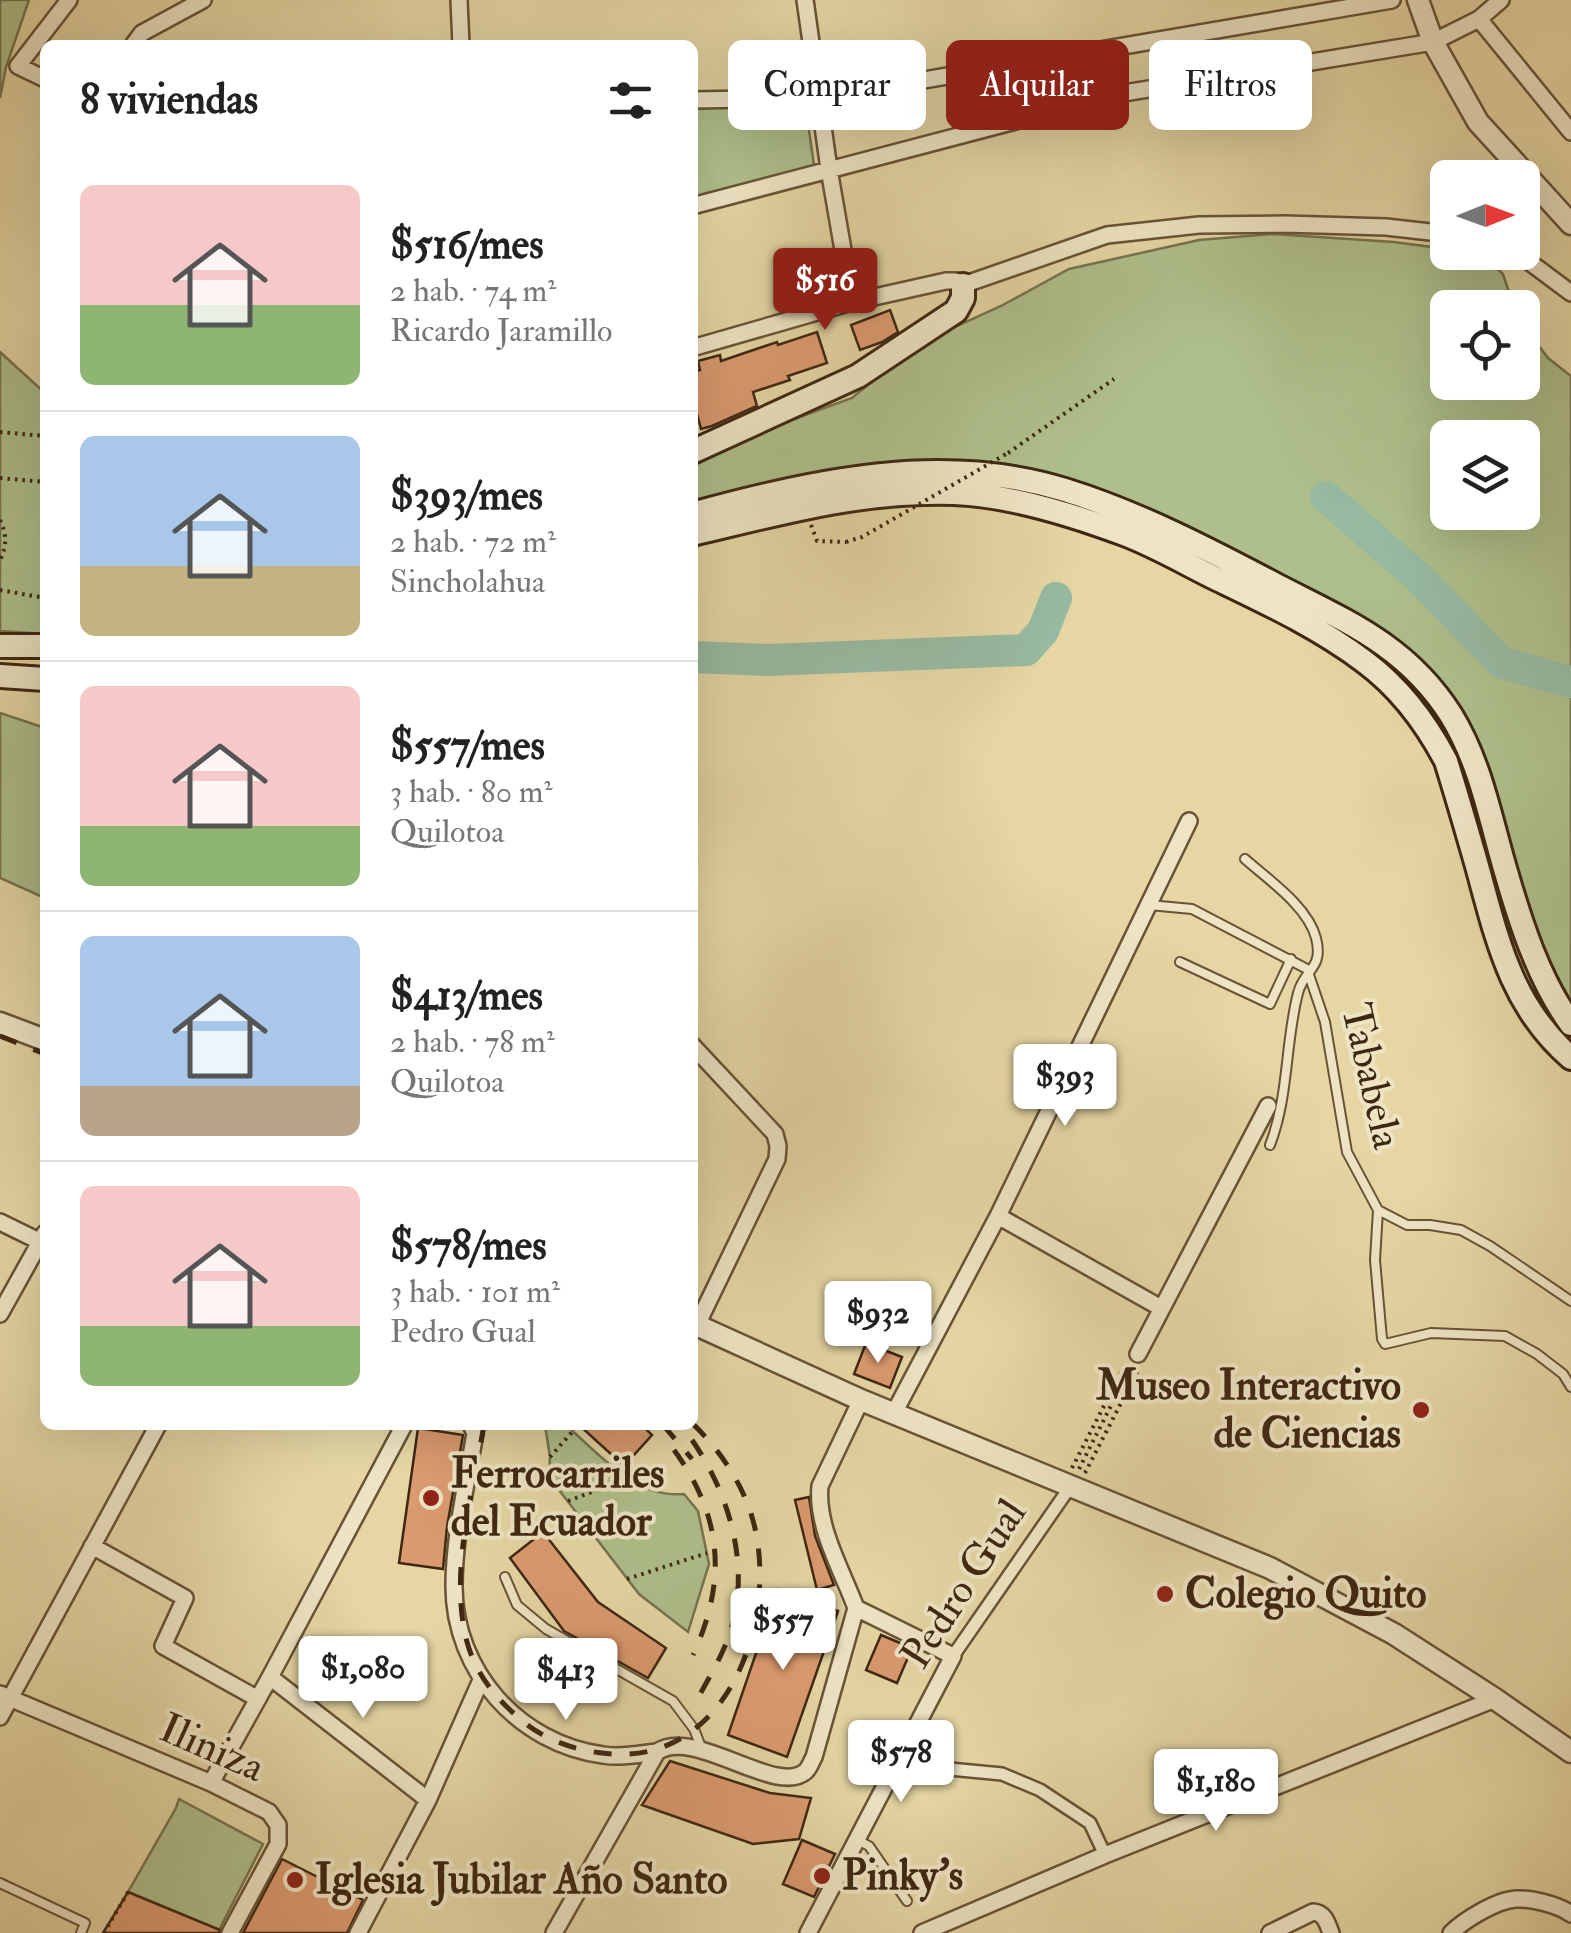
<!DOCTYPE html>
<html lang="es">
<head>
<meta charset="utf-8">
<style>
	body { margin:0; font-family:"IM FELL Double Pica",serif; background:#f2f2f2; color:#222; height:100vh; display:flex; flex-direction:column; font-size:38px; white-space:nowrap }
	* { box-sizing:border-box; margin:0 }
	p { font-size:32px; color:#767676 }
	.icon { flex:none; width:55px; height:55px; fill:none; stroke:currentColor; stroke-width:2; stroke-linecap:round; stroke-linejoin:round }
	.map { position:relative; flex:1; overflow:hidden }
	.panel { position:absolute; left:40px; top:40px; width:658px; height:1390px; display:flex; flex-direction:column; background:#fff; border-radius:15px; box-shadow:0 10px 40px #0002 }
	.panel>* { flex:none }
	.guide { position:absolute; left:728px; top:40px; width:692px; height:90px; display:flex; gap:20px }
	.needle { width:65px; rotate:89deg }
	.controls { position:absolute; left:1430px; top:160px; display:grid; gap:20px }
	.controls a { display:grid; place-items:center; width:110px; height:110px; border-radius:15px; background:#fff; box-shadow:0 10px 40px #0002; font-size:50px }
	.price { position:absolute; translate:-50% -85px; padding:0 22px; border-radius:10px; background:#fff; color:#222; font-size:32px; line-height:65px; filter:drop-shadow(0 2px 5px #0008) }
	.price::after { content:''; position:absolute; left:50%; top:60px; width:30px; height:22px; margin-left:-15px; background:inherit; clip-path:polygon(0 0,100% 0,50% 100%) }
	.price.selected { background:#8f2418; color:#fff }
	ul { padding:0; list-style:none }
	li { display:flex; align-items:center; gap:30px; height:250px; padding:0 40px }
	li+li { border-top:2px solid #e0e0e0 }
	li span { display:grid; place-items:center; flex:none; width:280px; height:200px; border-radius:15px; color:#555 }
	li>.icon { margin-inline-start:auto }
	span .icon { width:120px; height:120px; fill:#fffc; stroke-width:1 }
	li b { font-size:42px }
	h2 { display:flex; justify-content:space-between; align-items:center; height:120px; padding:0 40px; font-size:42px }
	.pill { padding:0 35px; border-radius:15px; background:#fff; box-shadow:0 10px 40px #0002; font-size:35px; line-height:90px }
	.pill.selected { background:#8f2418; color:#fff }
	.map>svg:first-child { display:block }
</style>
</head>
<body>
<div class="map">
<svg width="1571" height="1933" viewBox="0 0 1571 1933">
	<rect width="100%" height="100%" fill="#e5d6a4"/>
	<filter id="stains"><feTurbulence type="fractalNoise" baseFrequency=".002" numOctaves="4"/><feColorMatrix values="0 0 0 0 .2 0 0 0 0 .09 0 0 0 0 .02 0 0 0 .5 -.17"/></filter>
	<radialGradient id="worn" r=".72"><stop offset=".6" stop-color="#630" stop-opacity="0"/><stop offset="1" stop-color="#630" stop-opacity=".3"/></radialGradient>
	<!-- green -->
	<path fill="#aebf8b" stroke="#76734e" stroke-width="2.5" fill-rule="evenodd" d="M0 0H29L6 67 0 98Z
		M805 103 814 165 693 199 692 109Z
		M1273 234 1394 242 1447 249 1448 252 1481 254 1503 274 1514 307 1448 308V382H1522L1523 325 1548 358 1571 376V1018L1427 670 1117 502 869 467 693 500V466L770 428 852 398 875 379 948 330 1001 306 1069 269 1199 240ZM1448 438H1522V512H1448Z
		M0 352 45 393V634L0 631Z
		M0 713 45 728V898L0 878Z
		M545 1425H566C599 1454 636 1499 684 1494L698 1511 709 1564 688 1632 639 1594 549 1477 550 1457Z
		M179 1799 263 1844 219 1930 128 1892 176 1808Z"/>
	<g fill="none" stroke-linecap="round" stroke-linejoin="round">
		<!-- river -->
		<path stroke="#97baa2" stroke-width="32" d="M1326 497 1417 576 1502 663 1571 682
			M692 657 767 660 1026 650 1043 631 1056 598"/>
	</g>
	<!-- building -->
	<path fill="#db9a6f" stroke="#3e2712" stroke-width="2.5" d="M890 310 898 332 882 342 860 350 851 325Z
		M817 332 827 363 788 376 790 380 753 392 757 406 712 426 701 429 695 406H692V372L700 370 698 361 720 355 721 361 777 342 778 345Z
		M866 1343 902 1357 890 1388 854 1374Z
		M579 1425H642L652 1435 624 1466Z
		M418 1428 463 1435 447 1527 443 1569 399 1563Z
		M809 1497 815 1536 834 1585 817 1590 795 1500Z
		M543 1532 598 1602 666 1648 648 1678 564 1631 510 1558Z
		M778 1589 838 1611 787 1757 728 1735Z
		M881 1635 912 1648 897 1683 866 1670Z
		M670 1761 770 1793 811 1798 799 1839 753 1844 642 1805Z
		M802 1840 835 1854 814 1897 783 1884Z
		M282 1859 363 1900 347 1933H243Z
		M128 1892 220 1930 219 1933H103Z"/>
	<g fill="none" stroke-linecap="round" stroke-linejoin="round">
		<!-- service casing -->
		<g stroke="#685336" stroke-width="12">
			<path id="service" d="M1245 859C1269 880 1308 907 1316 938 1324 969 1304 969 1298 993 1285 1043 1289 1096 1270 1145
				M1149 905 1192 909 1307 969 1325 1022 1347 1152 1378 1210 1407 1225H1430L1461 1230 1490 1246 1571 1301
				M1180 962 1270 1004 1291 959
				M1378 1210 1375 1260 1382 1339 1385 1344 1431 1333 1505 1336 1537 1354 1563 1374 1571 1387
				M505 1577 517 1605 546 1629 673 1701 694 1729 701 1747
				M857 1840 869 1846 907 1901
				M0 1883 85 1923 81 1933"/>
		</g>
		<!-- pedestrian casing -->
		<g stroke="#685336" stroke-width="16">
			<path id="pedestrian" d="M953 1656 1070 1487
				M897 1764 1002 1774 1040 1790 1090 1823 1105 1855"/>
		</g>
		<!-- minor casing -->
		<g stroke="#685336" stroke-width="20">
			<path id="minor" d="M459 0 461 45
				M805 0 829 169 852 302
				M1479 19 1571 132
				M133 45 142 33 203 0
				M45 79 18 66 69 0
				M692 100 819 98 1392 0
				M692 206 1118 94 1433 42 1479 19 1501 0
				M1516 252 1571 293
				M692 348 852 302 946 281H956L963 285 1107 235 1199 225 1285 224 1386 227 1448 234
				M692 1045 775 1134 778 1146 777 1159 697 1325
				M998 1216 1161 1308
				M0 1222 45 1244
				M0 1314 45 1233
				M1138 1354 1268 1106
				M894 1413 998 1216 1189 821
				M471 1425 475 1433C467 1482 454 1536 454 1586 454 1671 519 1744 603 1755 621 1758 639 1754 657 1752 694 1726 777 1798 806 1771 810 1767 811 1762 814 1757L856 1608
				M92 1546 185 1598 163 1646 258 1699
				M270 1677 428 1800
				M0 1694 211 1783 269 1812 278 1825V1844L230 1933
				M0 1717 158 1425
				M211 1783 270 1677 404 1425
				M358 1933 428 1800 481 1680
				M554 1933 657 1752
				M808 1933 953 1656 856 1608C842 1570 816 1527 820 1486L861 1400
				M922 1933 1105 1855 1495 1699
				M1270 1933 1313 1912C1325 1913 1327 1923 1331 1933
				M1451 1933C1464 1920 1497 1900 1516 1899 1531 1898 1559 1905 1571 1914"/>
		</g>
		<!-- tertiary casing -->
		<g stroke="#685336" stroke-width="25">
			<path id="tertiary" d="M1418 0 1433 42 1478 122 1571 224
				M0 1023 45 1040
				M692 1323 861 1400 1270 1568 1394 1634 1495 1699 1571 1752"/>
		</g>
		<!-- secondary casing -->
		<g stroke="#3e2712" stroke-width="28">
			<path id="secondary" d="M692 452 858 376 956 311 963 298V285
				M692 514C811 481 943 452 1065 490 1139 513 1210 550 1278 586 1348 622 1407 646 1451 715 1481 764 1490 818 1506 872 1521 924 1539 980 1571 1024
				M692 534C782 513 861 490 954 493 1008 495 1073 515 1124 534 1156 546 1188 565 1219 580 1269 604 1320 628 1365 662 1400 688 1426 723 1446 761 1457 796 1467 831 1477 866 1497 939 1511 1006 1571 1058
				M0 646H45
				M0 676 45 679"/>
		</g>
		<!-- path -->
		<path stroke="#3e2712" stroke-width="4" stroke-dasharray="2.5 5" stroke-linecap="butt" d="M0 432 45 436
			M1008 453 1114 379
			M0 478 45 482
			M0 520C7 534 7 546 0 560
			M811 525 817 541 846 542
			M0 590 45 598
			M550 1457 573 1431
			M1072 1468 1125 1365
			M1079 1469 1131 1366
			M1085 1473 1138 1370
			M568 1501 626 1479
			M627 1579 707 1553
			M104 1933 128 1892"/>
		<!-- service -->
		<use href="#service" stroke="#eee4c4" stroke-width="8"/>
		<!-- pedestrian -->
		<use href="#pedestrian" stroke="#eee4c4" stroke-width="11"/>
		<!-- minor -->
		<use href="#minor" stroke="#eee4c4" stroke-width="15"/>
		<!-- tertiary -->
		<use href="#tertiary" stroke="#eee4c4" stroke-width="20"/>
		<!-- secondary -->
		<use href="#secondary" stroke="#eee4c4" stroke-width="22"/>
		<!-- rail -->
		<path stroke="#3e2712" stroke-width="5" stroke-dasharray="18 18" stroke-linecap="butt" d="M0 1036 45 1054
			M484 1425C473 1490 452 1563 464 1629 471 1669 494 1698 525 1723 546 1740 575 1750 602 1753 732 1771 786 1605 748 1505 736 1474 716 1446 692 1423
			M663 1425 692 1459
			M692 1440C730 1495 751 1567 730 1633 722 1656 710 1676 699 1696
			M674 1450C723 1517 727 1581 693 1655"/>
		<!-- path-bridge -->
		<path stroke="#3e2712" stroke-width="4" stroke-dasharray="2.5 5" stroke-linecap="butt" d="M846 542 862 537 1008 453"/>
	</g>
	<!-- markers -->
	<g fill="#8f2418" stroke="#eee4c4" stroke-width="4">
		<circle cx="1421" cy="1410" r="10"/>
		<circle cx="431" cy="1498" r="10"/>
		<circle cx="1165" cy="1594" r="10"/>
		<circle cx="822" cy="1876" r="10"/>
		<circle cx="295" cy="1880" r="10"/>
	</g>
	<g text-anchor="middle" dominant-baseline="central" stroke-width="8" stroke-linejoin="round" paint-order="stroke">
		<!-- street labels -->
		<g font-size="42" fill="#3e2712" stroke="#eee4c4">
			<text transform="translate(1371 1076) rotate(77)">Tababela</text>
			<text transform="translate(964 1584) rotate(-57)">Pedro Gual</text>
			<text transform="translate(212 1748) rotate(24)">Iliniza</text>
		</g>
		<!-- poi labels -->
		<g font-size="42" font-weight="bold" fill="#3e2712" stroke="#eee4c4" text-anchor="start">
			<text x="1401" y="1386" text-anchor="end">Museo Interactivo<tspan x="1401" dy="48">de Ciencias</tspan></text>
			<text x="451" y="1474">Ferrocarriles<tspan x="451" dy="48">del Ecuador</tspan></text>
			<text x="1185" y="1594">Colegio Quito</text>
			<text x="842" y="1876">Pinky's</text>
			<text x="315" y="1880">Iglesia Jubilar Año Santo</text>
		</g>
	</g>
	<rect width="100%" height="100%" filter="url(#stains)"/>
	<rect width="100%" height="100%" fill="url(#worn)"/>
</svg>
<div class="controls">
<a><svg class="needle" viewBox="-14 -14 28 28"><path d="M0-13l5 13h-10z" fill="#e53935"/><path d="M0 13l5-13h-10z" fill="#767676"/></svg></a>
<a><svg class="icon" aria-label="locate" viewBox="0 0 24 24"><circle cx="12" cy="12" r="6"/><path d="M12 2v4M12 18v4M2 12h4M18 12h4"/></svg></a>
<a><svg class="icon" aria-label="layers" viewBox="0 0 24 24"><path d="M12 4l9 5-9 5-9-5zM3 14l9 5 9-5"/></svg></a>
</div>
<b class="price selected" style="left:825px;top:333px">$516</b>
<b class="price" style="left:1065px;top:1129px">$393</b>
<b class="price" style="left:878px;top:1366px">$932</b>
<b class="price" style="left:783px;top:1673px">$557</b>
<b class="price" style="left:363px;top:1721px">$1,080</b>
<b class="price" style="left:566px;top:1723px">$413</b>
<b class="price" style="left:901px;top:1805px">$578</b>
<b class="price" style="left:1216px;top:1834px">$1,180</b>
<div class="guide">
<a class="pill">Comprar</a>
<a class="pill selected">Alquilar</a>
<a class="pill">Filtros</a>
</div>
<section class="panel">
<h2>8 viviendas<svg class="icon" aria-label="filters" viewBox="0 0 24 24"><path d="M4 7h16M4 17h16"/><circle cx="9" cy="7" r="2"/><circle cx="15" cy="17" r="2"/></svg></h2>
<ul>
<li><span style="background:linear-gradient(#f6c9c9 60%,#8fb573 0)"><svg class="icon" aria-label="home" viewBox="0 0 24 24"><path d="M3 11l9-7 9 7M6 9v11h12V9"/></svg></span><div><b>$516/mes</b><p>2 hab. · 74 m²</p><p>Ricardo Jaramillo</p></div></li>
<li><span style="background:linear-gradient(#a9c7e8 65%,#c2b280 0)"><svg class="icon" aria-label="home" viewBox="0 0 24 24"><path d="M3 11l9-7 9 7M6 9v11h12V9"/></svg></span><div><b>$393/mes</b><p>2 hab. · 72 m²</p><p>Sincholahua</p></div></li>
<li><span style="background:linear-gradient(#f6c9c9 70%,#8fb573 0)"><svg class="icon" aria-label="home" viewBox="0 0 24 24"><path d="M3 11l9-7 9 7M6 9v11h12V9"/></svg></span><div><b>$557/mes</b><p>3 hab. · 80 m²</p><p>Quilotoa</p></div></li>
<li><span style="background:linear-gradient(#a9c7e8 75%,#b9a48a 0)"><svg class="icon" aria-label="home" viewBox="0 0 24 24"><path d="M3 11l9-7 9 7M6 9v11h12V9"/></svg></span><div><b>$413/mes</b><p>2 hab. · 78 m²</p><p>Quilotoa</p></div></li>
<li><span style="background:linear-gradient(#f6c9c9 70%,#8fb573 0)"><svg class="icon" aria-label="home" viewBox="0 0 24 24"><path d="M3 11l9-7 9 7M6 9v11h12V9"/></svg></span><div><b>$578/mes</b><p>3 hab. · 101 m²</p><p>Pedro Gual</p></div></li>
</ul>
</section>
</div>
</body>
</html>
